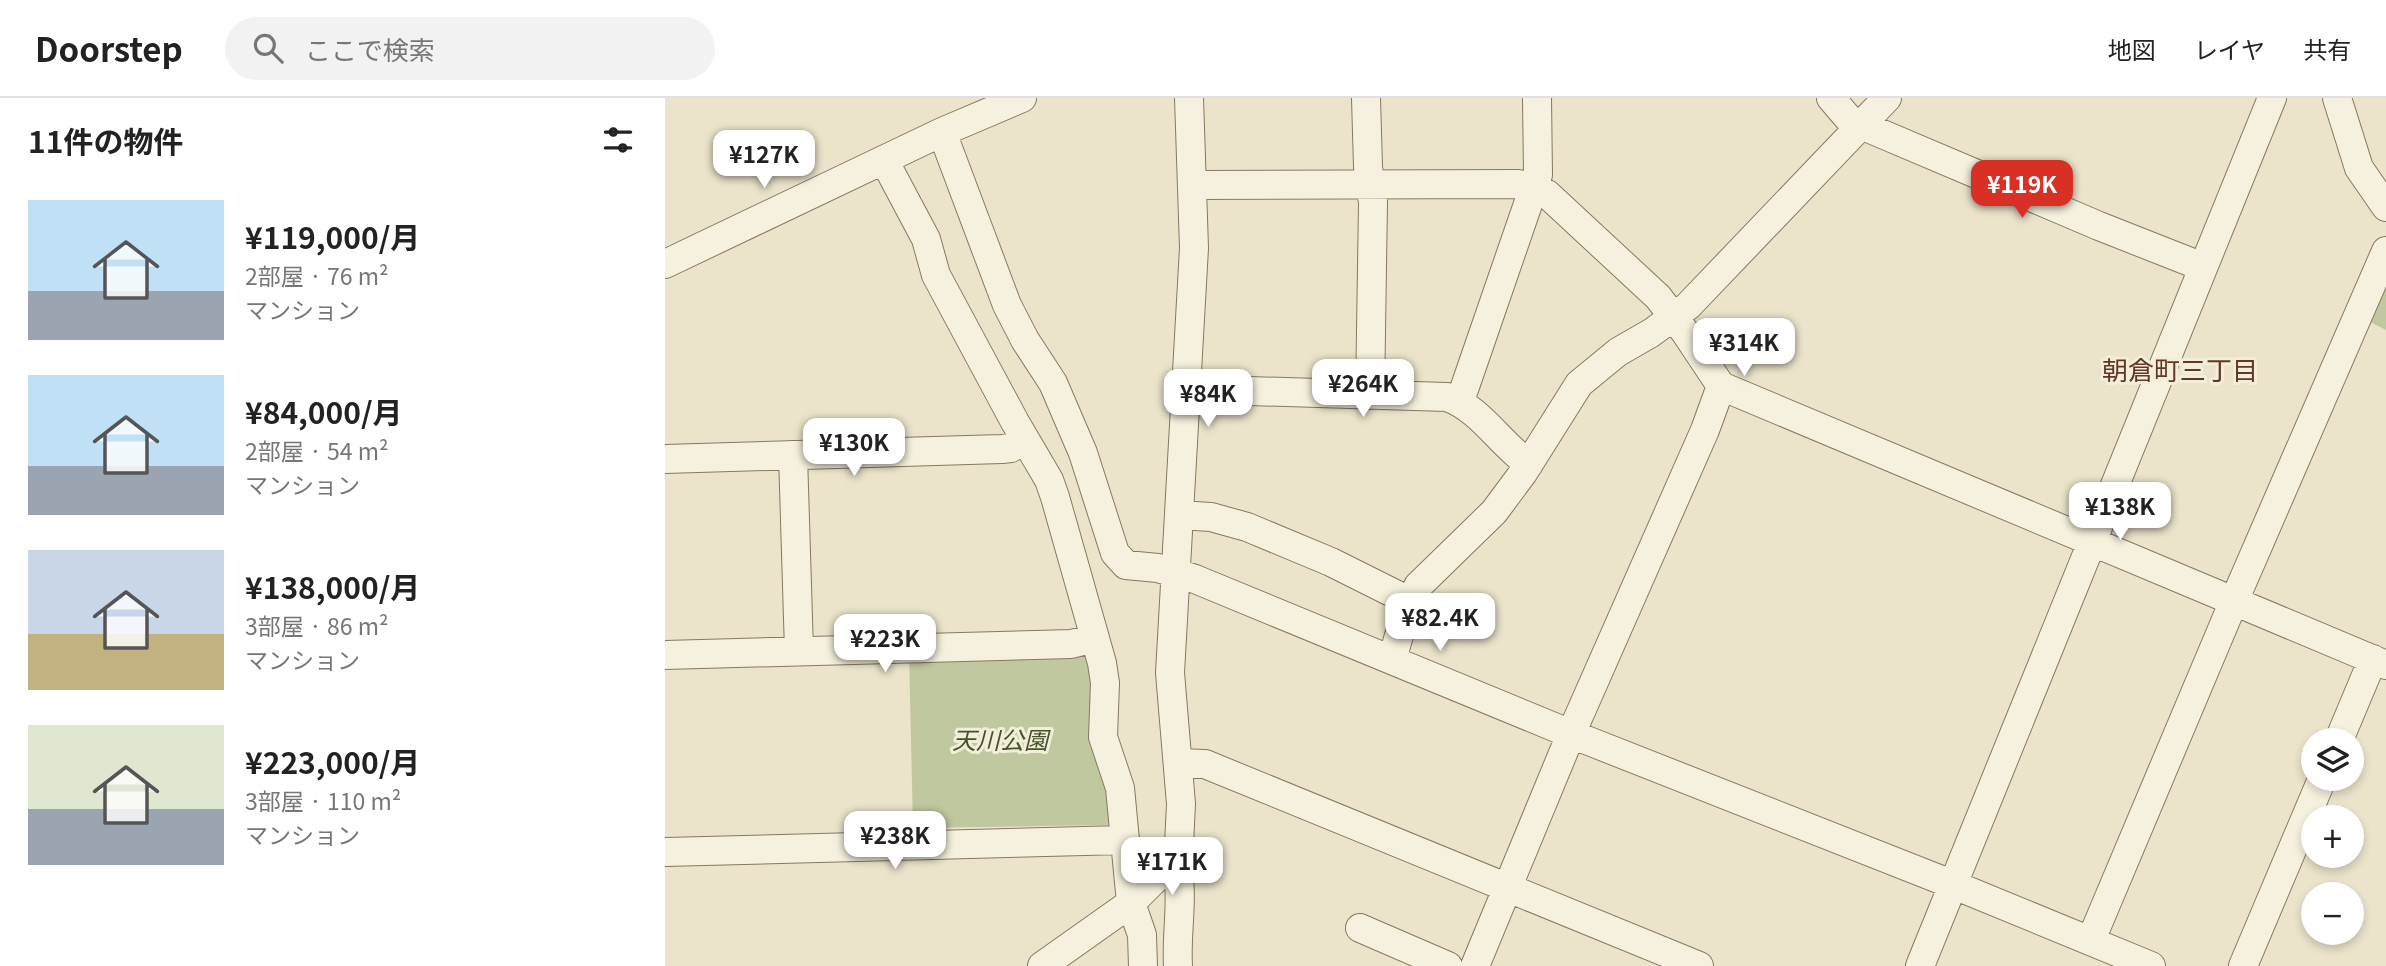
<!DOCTYPE html>
<html lang="ja">
<head>
<meta charset="utf-8">
<style>
	body { margin:0; font-family:Georgia,"Noto Sans JP",serif; background:#f2f2f2; color:#222; height:100vh; display:flex; flex-direction:column; font-size:26px; white-space:nowrap }
	* { box-sizing:border-box; margin:0 }
	p { font-size:23px; color:#767676 }
	.icon { flex:none; width:38px; height:38px; fill:none; stroke:currentColor; stroke-width:2; stroke-linecap:round; stroke-linejoin:round }
	.map { position:relative; flex:1; overflow:hidden }
	.drawer { display:flex; flex-direction:column; background:#fff; width:665px }
	.drawer>* { flex:none }
	.controls { position:absolute; left:1636px; top:630px; display:grid; gap:14px }
	.controls a { display:grid; place-items:center; width:63px; height:63px; border-radius:50%; background:#fff; box-shadow:0 4px 10px #0003; font-size:35px }
	.price { position:absolute; translate:-50% -60px; padding:0 16px; border-radius:14px; background:#fff; color:#222; font-size:23px; line-height:46px; filter:drop-shadow(0 2px 4px #0008) }
	.price::after { content:''; position:absolute; left:50%; top:42px; width:21px; height:16px; margin-left:-10px; background:inherit; clip-path:polygon(0 0,100% 0,50% 100%) }
	.price.selected { background:#d93025; color:#fff }
	ul { padding:0; list-style:none }
	li { display:flex; align-items:center; gap:21px; height:175px; padding:0 28px }
	li span { display:grid; place-items:center; flex:none; width:196px; height:140px; border-radius:0px; color:#555 }
	li>.icon { margin-inline-start:auto }
	span .icon { width:84px; height:84px; fill:#fffc; stroke-width:1 }
	li b { font-size:30px }
	h2 { display:flex; justify-content:space-between; align-items:center; height:84px; padding:0 28px; font-size:30px }
	header { display:flex; align-items:center; gap:42px; box-sizing:border-box; height:98px; padding:0 35px; background:#fff; border-bottom:2px solid #e0e0e0 }
	header strong { font-size:33px }
	nav { display:flex; gap:38px; margin-inline-start:auto; font-size:24px }
	.search { width:490px; height:63px; background:#f2f2f2; display:flex; align-items:center; gap:18px; box-sizing:border-box; padding:0 24px; border-radius:38px; color:#767676; font-size:26px }
	main { display:flex; flex:1; min-height:0 }
	.map>svg:first-child { display:block }
</style>
</head>
<body>
<header>
<strong>Doorstep</strong>
<div class="search"><svg class="icon" aria-label="search" viewBox="0 0 24 24"><circle cx="10" cy="10" r="6"/><path d="M15 15l6 6"/></svg>ここで検索</div>
<nav><a>地図</a><a>レイヤ</a><a>共有</a></nav>
</header>
<main>
<section class="drawer">
<h2>11件の物件<svg class="icon" aria-label="filters" viewBox="0 0 24 24"><path d="M4 7h16M4 17h16"/><circle cx="9" cy="7" r="2"/><circle cx="15" cy="17" r="2"/></svg></h2>
<ul>
<li><span style="background:linear-gradient(#bfe0f5 65%,#9aa5b1 0)"><svg class="icon" aria-label="home" viewBox="0 0 24 24"><path d="M3 11l9-7 9 7M6 9v11h12V9"/></svg></span><div><b>¥119,000/月</b><p>2部屋 · 76 m²</p><p>マンション</p></div></li>
<li><span style="background:linear-gradient(#bfe0f5 65%,#9aa5b1 0)"><svg class="icon" aria-label="home" viewBox="0 0 24 24"><path d="M3 11l9-7 9 7M6 9v11h12V9"/></svg></span><div><b>¥84,000/月</b><p>2部屋 · 54 m²</p><p>マンション</p></div></li>
<li><span style="background:linear-gradient(#c9d6e8 60%,#c2b280 0)"><svg class="icon" aria-label="home" viewBox="0 0 24 24"><path d="M3 11l9-7 9 7M6 9v11h12V9"/></svg></span><div><b>¥138,000/月</b><p>3部屋 · 86 m²</p><p>マンション</p></div></li>
<li><span style="background:linear-gradient(#dfe7d0 60%,#9aa5b1 0)"><svg class="icon" aria-label="home" viewBox="0 0 24 24"><path d="M3 11l9-7 9 7M6 9v11h12V9"/></svg></span><div><b>¥223,000/月</b><p>3部屋 · 110 m²</p><p>マンション</p></div></li>
</ul>
</section>
<div class="map">
<svg width="1721" height="868" viewBox="0 0 1721 868">
	<rect width="100%" height="100%" fill="#ebe4cb"/>
	<!-- green -->
	<path fill="#c0c8a0" d="M1721 182V232L1703 223Z
		M416 549 428 561 451 715 443 727 248 730 244 554Z"/>
	<g fill="none" stroke-linecap="round" stroke-linejoin="round">
		<!-- minor casing -->
		<g stroke="#867861" stroke-width="30">
			<path id="minor" d="M701 0 703 69 708 105 705 297
				M1166 0 1183 20 1196 27 1434 128 1538 169
				M1672 0 1694 70 1721 109
				M277 34 342 207 360 242 388 285 418 355 450 455 461 467 493 470 530 481 906 636 1289 787 1486 868
				M219 62 261 141 271 177 350 324 384 382 390 399 437 565 440 585 438 639 455 690 466 805 477 837 478 868
				M527 87 853 86 864 88 882 96 993 199 1020 234 1056 288 1040 332 906 636 810 868
				M0 166 277 34 357 0
				M1056 288 1721 567
				M521 291 782 299C816 311 835 346 864 366
				M795 303 873 77 872 0
				M128 357 134 553
				M0 361 337 351 346 350 360 341
				M514 417 546 419 582 429 666 464 746 504
				M0 557 406 546 430 540
				M727 562 737 527 753 488 829 414 858 375 914 286 953 254 986 235 1023 208 1222 0
				M1674 642 1708 561
				M513 665 540 666 1034 868
				M0 754 459 742
				M505 766 513 773C518 804 511 836 513 868
				M695 830 783 868
				M1426 842 1563 517 1721 153
				M377 868 466 805 505 766 514 746 516 706 505 575 529 150 524 0
				M1255 868 1607 0
				M1578 868 1657 681"/>
		</g>
		<!-- minor -->
		<use href="#minor" stroke="#f6f1de" stroke-width="28"/>
	</g>
	<g text-anchor="middle" dominant-baseline="central" stroke-width="6" stroke-linejoin="round" paint-order="stroke">
		<!-- park labels -->
		<g font-size="24" font-style="italic" fill="#45532b" stroke="#f3eeda">
			<text x="335" y="640">天川公園</text>
		</g>
		<!-- neighbourhood labels -->
		<g font-size="26" fill="#613826" stroke="#f3eeda">
			<text x="1515" y="270">朝倉町三丁目</text>
		</g>
	</g>
</svg>
<div class="controls">
<a><svg class="icon" aria-label="layers" viewBox="0 0 24 24"><path d="M12 4l9 5-9 5-9-5zM3 14l9 5 9-5"/></svg></a>
<a>+</a>
<a>−</a>
</div>
<b class="price" style="left:99px;top:92px">¥127K</b>
<b class="price selected" style="left:1357px;top:122px">¥119K</b>
<b class="price" style="left:1079px;top:280px">¥314K</b>
<b class="price" style="left:698px;top:321px">¥264K</b>
<b class="price" style="left:543px;top:331px">¥84K</b>
<b class="price" style="left:189px;top:380px">¥130K</b>
<b class="price" style="left:1455px;top:444px">¥138K</b>
<b class="price" style="left:775px;top:555px">¥82.4K</b>
<b class="price" style="left:220px;top:576px">¥223K</b>
<b class="price" style="left:230px;top:773px">¥238K</b>
<b class="price" style="left:507px;top:799px">¥171K</b>
</div>
</main>
</body>
</html>
